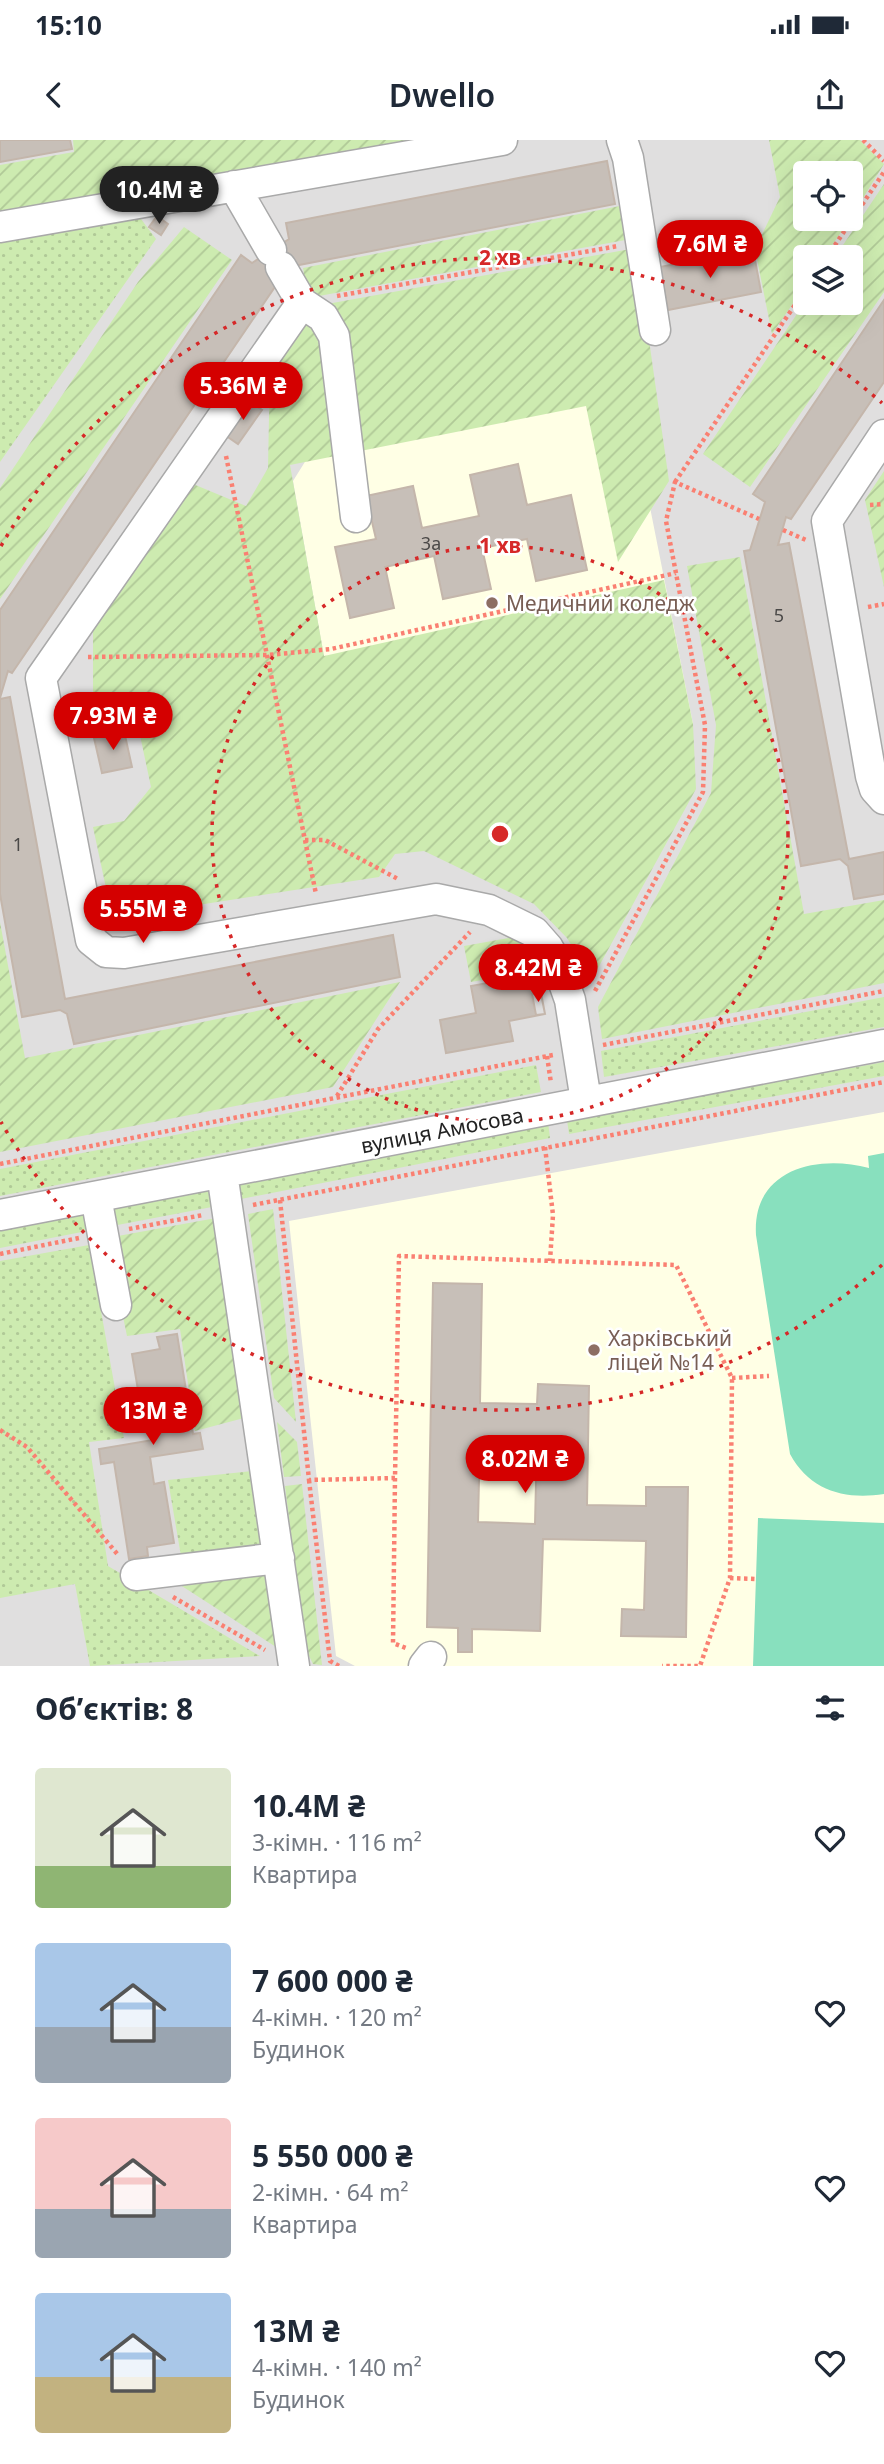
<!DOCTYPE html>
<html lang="uk">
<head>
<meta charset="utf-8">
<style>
	body { margin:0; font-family:"Noto Sans",sans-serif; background:#f2f2f3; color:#1f2937; height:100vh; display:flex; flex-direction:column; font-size:26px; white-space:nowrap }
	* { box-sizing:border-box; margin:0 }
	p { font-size:23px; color:#747a83 }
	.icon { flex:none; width:38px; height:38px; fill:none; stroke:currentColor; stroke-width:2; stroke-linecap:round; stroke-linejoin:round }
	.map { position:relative; height:1526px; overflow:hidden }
	.panel { display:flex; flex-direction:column; background:#fff; flex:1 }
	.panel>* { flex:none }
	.buttons { position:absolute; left:793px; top:21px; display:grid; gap:14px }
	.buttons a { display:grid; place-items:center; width:70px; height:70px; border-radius:7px; background:#fff; box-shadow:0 7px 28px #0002; font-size:35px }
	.price { position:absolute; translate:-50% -60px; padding:0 16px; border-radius:24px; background:#d40000; color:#fff; font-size:23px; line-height:46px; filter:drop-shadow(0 2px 4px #0008) }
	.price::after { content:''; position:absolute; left:50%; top:42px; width:21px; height:16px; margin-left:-10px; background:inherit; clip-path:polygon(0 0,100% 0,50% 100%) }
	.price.on { background:#222; color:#fff }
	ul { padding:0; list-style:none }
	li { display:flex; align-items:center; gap:21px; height:175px; padding:0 35px }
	li span { display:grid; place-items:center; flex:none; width:196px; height:140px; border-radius:7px; color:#555 }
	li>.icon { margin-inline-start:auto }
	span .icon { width:84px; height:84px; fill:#fffc; stroke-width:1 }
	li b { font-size:30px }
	h2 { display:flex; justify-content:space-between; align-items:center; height:84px; padding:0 35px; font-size:30px }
	.status { display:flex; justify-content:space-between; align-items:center; height:49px; padding:0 35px; background:#fff; direction:ltr }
	.status svg { height:19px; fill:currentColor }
	header { display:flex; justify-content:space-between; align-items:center; height:91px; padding:0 35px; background:#fff; font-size:32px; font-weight:600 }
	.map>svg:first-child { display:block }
</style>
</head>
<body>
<div class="status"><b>15:10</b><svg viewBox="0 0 49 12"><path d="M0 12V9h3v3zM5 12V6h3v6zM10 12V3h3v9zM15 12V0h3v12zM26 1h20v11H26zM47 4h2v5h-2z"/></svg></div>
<header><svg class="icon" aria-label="back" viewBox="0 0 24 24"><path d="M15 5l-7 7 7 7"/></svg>Dwello<svg class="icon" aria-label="share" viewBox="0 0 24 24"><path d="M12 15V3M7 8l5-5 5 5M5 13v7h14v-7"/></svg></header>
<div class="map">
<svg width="884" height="1526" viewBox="0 0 884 1526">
	<defs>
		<pattern id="grass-dots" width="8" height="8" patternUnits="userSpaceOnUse" patternTransform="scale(1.75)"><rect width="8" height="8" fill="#cdebb0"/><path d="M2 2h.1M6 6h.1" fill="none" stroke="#b0c997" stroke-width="1.8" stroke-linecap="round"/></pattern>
		<pattern id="garden-furrows" width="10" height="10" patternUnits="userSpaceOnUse" patternTransform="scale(1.75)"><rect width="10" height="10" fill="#cdebb0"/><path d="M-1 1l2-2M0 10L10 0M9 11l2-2" fill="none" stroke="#b0c997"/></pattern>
	</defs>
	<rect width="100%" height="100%" fill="#f2efe9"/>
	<!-- residential -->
	<path fill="#e0dfdf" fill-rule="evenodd" d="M0 0H884V1526H0ZM805 33H850V79H805ZM805 117H850V163H805Z"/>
	<!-- education -->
	<path fill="#ffffe5" d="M616 196 693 584 348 653 293 341 351 248Z
		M884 972V1526H355L336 1516 289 1081Z"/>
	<!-- grass -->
	<path fill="url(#grass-dots)" d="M138 75 156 99 0 322V100Z
		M884 857V887L604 937 601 911Z
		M884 922V936L569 994 567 980Z
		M536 925 541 952 0 1056V1029Z
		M548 982 550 998 241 1059 238 1043Z
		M208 1049 212 1067 107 1087 103 1068Z
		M89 1070 92 1090 0 1108V1087Z
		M89 1105 124 1298 89 1302 108 1426 260 1516 90 1526 75 1444 0 1458V1121Z
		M252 1331 264 1411 182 1422 168 1340Z"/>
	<!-- garden -->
	<path fill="url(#garden-furrows)" d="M73 0H436L0 73V25L74 12Z
		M769 0H860L884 24 850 79V33H805V79H850L824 117H805V146L772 194 755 109 780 57Z
		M884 44V152L750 347 703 314 805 162 850 163V117H835Z
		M625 65 631 99 308 158 303 128Z
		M184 87 232 120 0 459V348L138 142Z
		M636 108 669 341 618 422 586 266 290 325 324 516 664 440 693 584 696 649 592 839 567 798 534 764 424 711 395 714 379 737 133 775 118 771 106 748 93 687 124 681 151 647 134 567 93 566V482L193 344 246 366 268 328 270 226 316 166Z
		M884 331V447L865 360Z
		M740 417 804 774 884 760V843L602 899 598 867 711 653 716 585 687 426Z
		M0 782 25 918 400 842 333 947 0 1012Z
		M530 794 537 830 471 842 464 806Z
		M273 1069 296 1282 274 1258 248 1074Z
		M216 1078 244 1278 195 1291 180 1189 127 1196 107 1098Z
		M277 1282 297 1302 301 1336 284 1337Z
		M302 1344 322 1525 313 1524 305 1508 285 1346Z
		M264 1428 276 1507 171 1439Z"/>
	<!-- pitch -->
	<path fill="#88e0be" d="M884 1013V1354C845 1360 810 1351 790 1314L756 1095C752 1029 817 1014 869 1028L868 1016Z
		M758 1378 884 1383V1526H753Z"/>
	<!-- building -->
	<path fill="#c7bfb8" stroke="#c4b6ab" stroke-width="2" fill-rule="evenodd" d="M0 0H70L72 9 0 22Z
		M607 21 615 64 294 126 279 141 12 533 8 531 0 558V470L241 115 252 123 289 99 286 83Z
		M157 76 168 84 161 95 149 87Z
		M753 109 761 152 668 170 660 127Z
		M884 160V242L791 379 786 377 778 405 789 403 849 719 884 712V754L854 759 848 726 840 719 801 726 744 411 750 410 765 362 753 354Z
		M248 260 262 270 238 304 225 295Z
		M518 324 527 365 571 355 587 430 536 441 527 399 482 408 491 449 443 459 434 416 385 427 394 468 350 478 335 407 376 399 366 356 413 346 422 388 479 376 470 335Z
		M10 557 65 859 393 795 400 837 74 904 67 874 60 870 22 877 0 754V559Z
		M124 591 132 627 102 633 94 598Z
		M537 834 545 874 509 881 513 901 446 913 440 880 476 873 471 846Z
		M541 853 545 874 536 875 532 854Z
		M433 1143 482 1144 480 1263 537 1264 538 1244 589 1246 587 1365 646 1366V1347H688L686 1497 621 1496 622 1469 644 1470 646 1401 543 1399 540 1491 472 1489V1512H458V1488L427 1487ZM480 1298 537 1300 535 1384 478 1382Z
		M177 1194 193 1294 200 1293 203 1309 150 1317 154 1344 164 1342 174 1403 147 1407 148 1416 129 1419 114 1322 101 1324 99 1309 153 1300 149 1273 142 1274 132 1214 160 1209 157 1197Z"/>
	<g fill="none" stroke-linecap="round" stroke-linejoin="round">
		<!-- minor casing -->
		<g stroke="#a9a9a9" stroke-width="33">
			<path id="minor" d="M622 0 628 18 655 190
				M234 46 271 110
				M0 87 502 0
				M281 127 302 163 41 538 91 800 106 812 124 813 436 759 489 770 534 792 548 808 558 826 570 860 586 961
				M302 163 323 177 334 196 356 377
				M884 295 827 381 871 636 875 649 884 659
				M222 1033 294 1526
				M96 1057 116 1165
				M0 1075 884 905
				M136 1435 279 1418
				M424 1526 431 1517"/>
		</g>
		<!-- path -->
		<path stroke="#fa8072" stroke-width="4.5" stroke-dasharray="3.5 3.5" stroke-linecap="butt" d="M863 0 884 21
			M827 117 884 32
			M337 156 618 106
			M226 316 305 700H325L398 739
			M675 342 805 150
			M870 365 884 364
			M783 390 806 400
			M868 467 884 464
			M88 517 268 515 331 509 676 433
			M305 700 316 754
			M595 851 703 652 705 585 666 381 675 342 759 379
			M603 905 884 851
			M547 916 551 943
			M337 956 378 889 470 792
			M545 1007 553 1075 550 1121
			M0 1024 553 915
			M280 1060 309 1340 395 1338 399 1116 676 1125 732 1238 730 1438 700 1526H662
			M253 1065 884 942
			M129 1089 203 1075
			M0 1114 79 1098
			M732 1238 769 1236
			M0 1290 27 1307 119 1416
			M395 1338 393 1503 406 1508
			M309 1340 330 1521 339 1526
			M730 1438 755 1439
			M173 1457 265 1510"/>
		<!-- minor -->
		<use href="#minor" stroke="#fff" stroke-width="30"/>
	</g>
	<!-- distance rings -->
	<g fill="none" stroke="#d62828" stroke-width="3.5" stroke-dasharray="3.5 7">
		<circle cx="500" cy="694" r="288"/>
		<path d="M882 1125A576 576 0 0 1 1 982M1 406A576 576 0 0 1 882 263"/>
	</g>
	<!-- markers -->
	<g fill="#8d6e63" stroke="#fff" stroke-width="2.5">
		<circle cx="492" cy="463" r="7"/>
		<circle cx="594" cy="1210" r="7"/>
	</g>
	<g text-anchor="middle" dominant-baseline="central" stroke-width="5" stroke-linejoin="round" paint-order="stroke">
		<!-- number labels -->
		<g font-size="18" fill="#4b4948">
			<text x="431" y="403">3а</text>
			<text x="779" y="475">5</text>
			<text x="18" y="704">1</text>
		</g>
		<!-- education labels -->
		<g font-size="21" fill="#785e54" stroke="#fff" text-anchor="start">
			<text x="506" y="463">Медичний коледж</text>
			<text x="608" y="1198">Харківський<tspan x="608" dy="24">ліцей №14</tspan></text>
		</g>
		<!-- street labels -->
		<g font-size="21" fill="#222" stroke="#fff">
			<text transform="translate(442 990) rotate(-11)">вулиця Амосова</text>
		</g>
	</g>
	<circle cx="500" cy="694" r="10" fill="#d62828" stroke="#fff" stroke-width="3.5"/>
	<g font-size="21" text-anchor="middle" font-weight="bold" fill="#d62828" stroke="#fff" stroke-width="5" stroke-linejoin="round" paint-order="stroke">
		<text x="500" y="125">2 хв</text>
		<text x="500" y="413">1 хв</text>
	</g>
</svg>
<div class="buttons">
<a><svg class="icon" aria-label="locate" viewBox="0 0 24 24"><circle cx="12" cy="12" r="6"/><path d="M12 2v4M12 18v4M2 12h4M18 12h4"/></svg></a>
<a><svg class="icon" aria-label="layers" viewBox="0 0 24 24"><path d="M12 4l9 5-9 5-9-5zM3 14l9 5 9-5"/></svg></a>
</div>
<b class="price on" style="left:159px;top:86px">10.4M ₴</b>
<b class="price" style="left:710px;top:140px">7.6M ₴</b>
<b class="price" style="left:243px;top:282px">5.36M ₴</b>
<b class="price" style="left:113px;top:612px">7.93M ₴</b>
<b class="price" style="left:143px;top:805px">5.55M ₴</b>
<b class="price" style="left:538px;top:864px">8.42M ₴</b>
<b class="price" style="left:153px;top:1307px">13M ₴</b>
<b class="price" style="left:525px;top:1355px">8.02M ₴</b>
</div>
<section class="panel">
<h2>Об’єктів: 8<svg class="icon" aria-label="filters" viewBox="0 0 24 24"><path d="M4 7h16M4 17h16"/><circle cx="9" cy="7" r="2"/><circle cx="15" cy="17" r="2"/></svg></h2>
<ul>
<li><span style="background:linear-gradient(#dfe7d0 70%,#8fb573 0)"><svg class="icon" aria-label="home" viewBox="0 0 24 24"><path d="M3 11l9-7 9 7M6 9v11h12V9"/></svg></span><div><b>10.4M ₴</b><p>3-кімн. · 116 m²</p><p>Квартира</p></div><svg class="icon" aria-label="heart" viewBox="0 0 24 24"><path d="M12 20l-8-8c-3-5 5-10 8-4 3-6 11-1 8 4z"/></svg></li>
<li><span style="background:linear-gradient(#a9c7e8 60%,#9aa5b1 0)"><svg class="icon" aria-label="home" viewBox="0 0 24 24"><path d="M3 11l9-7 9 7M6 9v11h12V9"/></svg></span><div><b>7 600 000 ₴</b><p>4-кімн. · 120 m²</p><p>Будинок</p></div><svg class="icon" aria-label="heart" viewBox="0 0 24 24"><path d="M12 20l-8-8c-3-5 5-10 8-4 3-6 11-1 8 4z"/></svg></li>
<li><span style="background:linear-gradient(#f6c9c9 65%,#9aa5b1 0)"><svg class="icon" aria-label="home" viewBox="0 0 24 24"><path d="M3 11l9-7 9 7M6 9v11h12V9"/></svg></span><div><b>5 550 000 ₴</b><p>2-кімн. · 64 m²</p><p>Квартира</p></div><svg class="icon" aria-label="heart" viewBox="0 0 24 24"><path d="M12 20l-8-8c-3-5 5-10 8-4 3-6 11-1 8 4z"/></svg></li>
<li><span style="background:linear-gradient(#a9c7e8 60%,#c2b280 0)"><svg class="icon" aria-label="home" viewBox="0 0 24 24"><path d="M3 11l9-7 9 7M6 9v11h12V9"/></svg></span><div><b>13M ₴</b><p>4-кімн. · 140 m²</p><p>Будинок</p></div><svg class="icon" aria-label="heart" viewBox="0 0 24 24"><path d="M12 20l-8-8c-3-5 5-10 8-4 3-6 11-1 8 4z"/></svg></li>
</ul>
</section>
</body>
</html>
